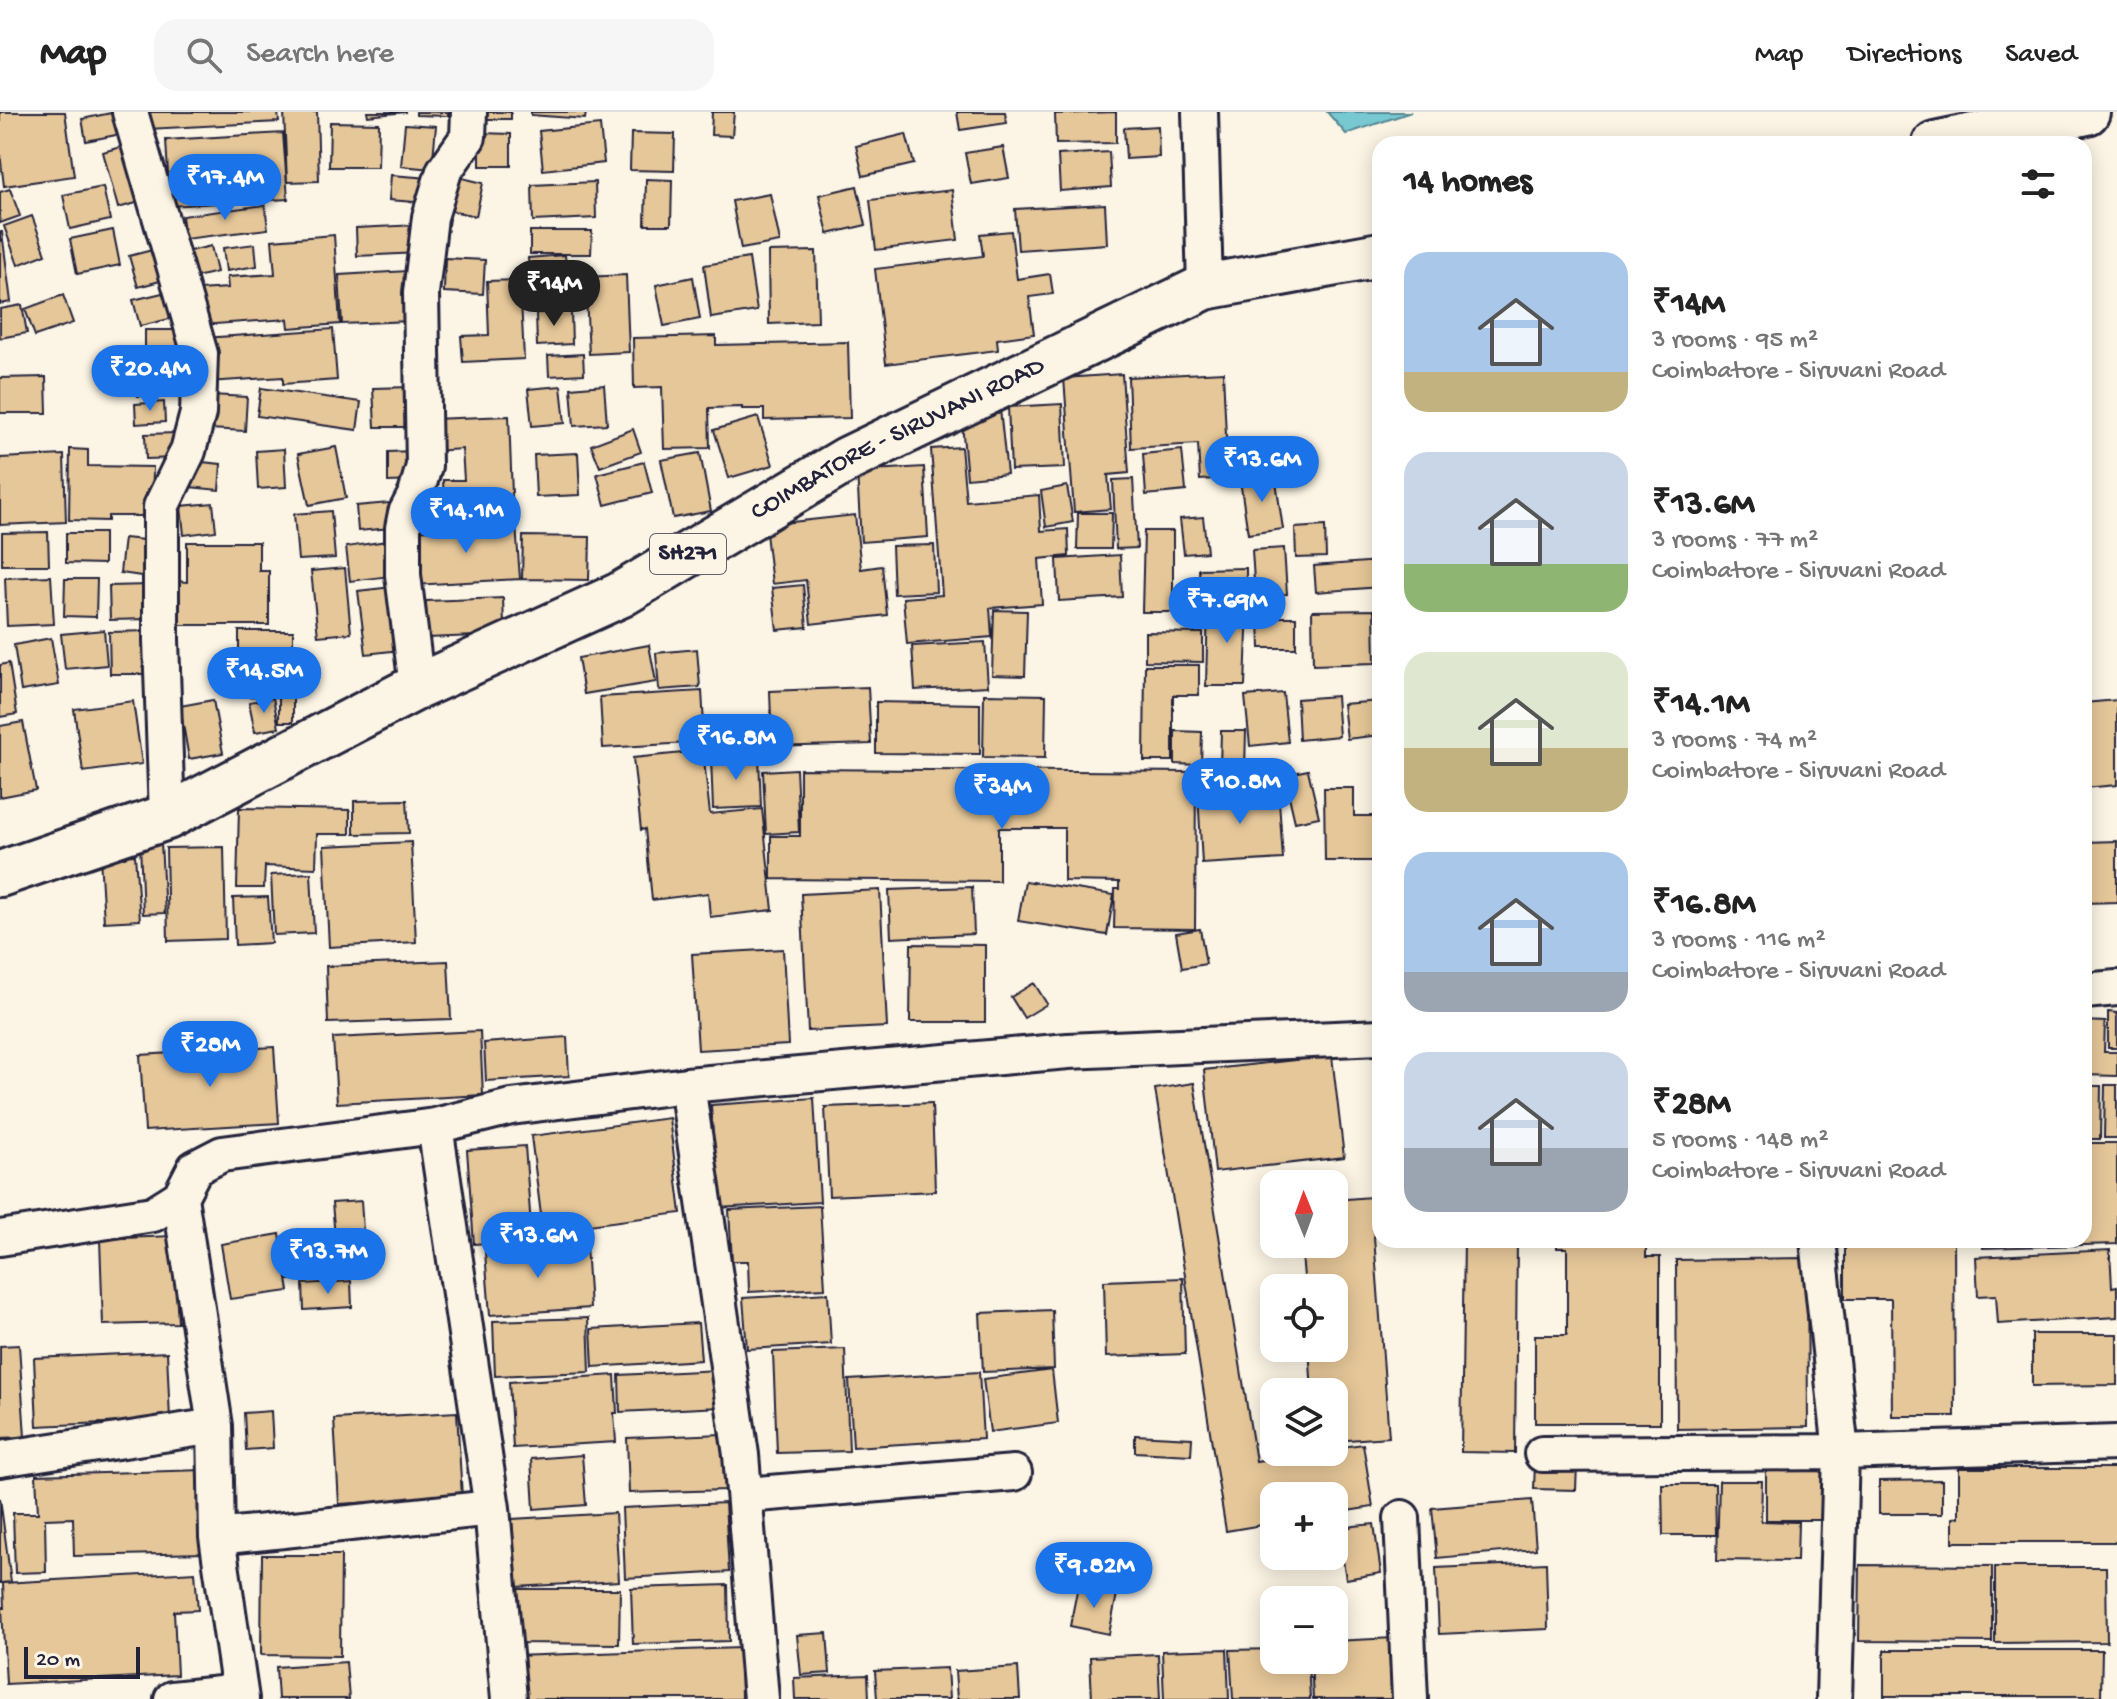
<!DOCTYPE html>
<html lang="en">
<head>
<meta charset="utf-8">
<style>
	body { margin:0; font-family:"Gochi Hand",sans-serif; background:#f6f6f6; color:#222; height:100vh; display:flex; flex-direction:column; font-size:30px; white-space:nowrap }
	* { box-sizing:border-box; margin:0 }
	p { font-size:26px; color:#767676 }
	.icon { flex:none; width:44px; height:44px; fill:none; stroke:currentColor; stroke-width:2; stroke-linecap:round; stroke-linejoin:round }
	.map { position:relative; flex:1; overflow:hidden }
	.sheet { position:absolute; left:1372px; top:24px; width:720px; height:1112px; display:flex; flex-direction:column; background:#fff; border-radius:24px; box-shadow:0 4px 20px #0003 }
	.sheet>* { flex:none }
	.needle { width:52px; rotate:359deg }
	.controls { position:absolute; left:1260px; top:1058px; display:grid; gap:16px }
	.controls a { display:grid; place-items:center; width:88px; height:88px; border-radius:16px; background:#fff; box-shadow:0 4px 20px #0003; font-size:40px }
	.scale { position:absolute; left:24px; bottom:20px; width:116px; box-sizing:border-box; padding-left:8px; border:4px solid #22223b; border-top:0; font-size:22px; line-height:28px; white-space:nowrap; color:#22223b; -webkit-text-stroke:6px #fcf5e5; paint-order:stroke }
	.price { position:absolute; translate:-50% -68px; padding:0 18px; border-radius:28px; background:#1a73e8; color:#fff; font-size:26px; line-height:52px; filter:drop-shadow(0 2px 4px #0008) }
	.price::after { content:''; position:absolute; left:50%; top:48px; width:24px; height:18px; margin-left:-12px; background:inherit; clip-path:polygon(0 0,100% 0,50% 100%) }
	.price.on { background:#222; color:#fff }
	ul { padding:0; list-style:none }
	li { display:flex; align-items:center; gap:24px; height:200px; padding:0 32px }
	li span { display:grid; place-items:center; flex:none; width:224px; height:160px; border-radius:24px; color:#555 }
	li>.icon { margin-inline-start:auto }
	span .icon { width:96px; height:96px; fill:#fffc; stroke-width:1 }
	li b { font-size:34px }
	h2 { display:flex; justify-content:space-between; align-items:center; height:96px; padding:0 32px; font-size:34px }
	header { display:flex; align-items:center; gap:48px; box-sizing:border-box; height:112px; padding:0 40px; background:#fff; border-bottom:2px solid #e0e0e0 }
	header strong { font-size:38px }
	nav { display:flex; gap:44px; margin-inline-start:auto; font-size:28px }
	.search { width:560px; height:72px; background:#f6f6f6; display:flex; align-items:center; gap:20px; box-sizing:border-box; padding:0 28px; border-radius:24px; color:#767676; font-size:30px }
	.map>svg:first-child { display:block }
</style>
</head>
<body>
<header>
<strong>Map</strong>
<div class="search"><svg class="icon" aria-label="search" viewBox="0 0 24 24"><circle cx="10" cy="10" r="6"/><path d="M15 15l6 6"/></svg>Search here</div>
<nav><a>Map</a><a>Directions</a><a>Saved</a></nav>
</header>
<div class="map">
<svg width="2117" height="1587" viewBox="0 0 2117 1587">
	<rect width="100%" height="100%" fill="#fcf5e5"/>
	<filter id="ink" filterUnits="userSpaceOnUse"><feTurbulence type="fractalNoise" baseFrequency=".0125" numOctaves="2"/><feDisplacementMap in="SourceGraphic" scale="16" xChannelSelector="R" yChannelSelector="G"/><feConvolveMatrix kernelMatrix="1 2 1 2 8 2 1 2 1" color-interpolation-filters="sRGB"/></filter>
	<g filter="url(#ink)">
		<!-- water -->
		<path fill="#77c8d0" stroke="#558694" stroke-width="2" d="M1327 0H1411L1346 22Z"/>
		<!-- building -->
		<path fill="#e6c799" stroke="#22223b" stroke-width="2" d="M0 0H65L74 64 4 74 0 41Z
			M116 0 126 21 86 29 82 7Z
			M147 0H278L279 10 148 17Z
			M284 0H317L319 69 287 70Z
			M367 0H406L368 4Z
			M416 0H448V4L416 3Z
			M478 0H511V7H478Z
			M531 0H586L585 7 531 3Z
			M712 0H734L732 24 711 23Z
			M957 0H1005L1007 11 960 18Z
			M1116 0V31L1056 32 1055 2Z
			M330 10 379 11 378 55H329Z
			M405 12 436 14 432 57 401 54Z
			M600 13 604 51 543 58 539 19Z
			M1158 14 1159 45 1126 47 1124 16Z
			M283 21 288 87 170 94 166 28Z
			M480 21 511 22V54H480Z
			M631 21 675 22 674 59 630 58Z
			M906 22 914 52 863 64 856 34Z
			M124 34 140 90 118 96 103 40Z
			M1003 35 1009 66 971 72 965 41Z
			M1109 40 1111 75 1060 79 1058 43Z
			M391 63 429 66 428 91 389 88Z
			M454 64 483 71 476 104 447 98Z
			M646 67 672 68 671 113H645Z
			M595 70 596 106 533 109 532 73Z
			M857 74 866 113 828 122 819 83Z
			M103 75 110 108 70 117 63 83Z
			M10 77 20 104 0 111V80Z
			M952 78 958 128 876 138 870 88Z
			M770 82 780 130 741 137 732 89Z
			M1105 92 1107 132 1018 138 1015 97Z
			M265 93 268 117 185 127 182 104Z
			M32 104 46 142 18 153 4 114Z
			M418 113 419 141 357 144 356 116Z
			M113 118 120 153 77 162 70 127Z
			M530 119H592L591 142H530Z
			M1011 119 1017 167 1050 162 1053 182 1029 185 1034 222 997 227 998 238 886 252 875 157 983 144 980 122Z
			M0 120H2L11 190 0 192Z
			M334 123 340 212 289 216 288 207 201 213 198 178 228 176 227 165 275 162 272 128Z
			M255 132 257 154 226 159 223 136Z
			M211 134 217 160 192 166 186 140Z
			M164 135 171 166 138 175 129 144Z
			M816 139 818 210 769 212 768 140Z
			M565 143 569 189 532 192 528 146Z
			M445 146 485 148 483 182 444 180Z
			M749 146 757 199 711 206 704 153Z
			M408 159 410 209 342 212 339 163Z
			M626 163 629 240 589 242 585 165Z
			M693 165 700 207 664 214 656 173Z
			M520 168 524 247 463 250 461 224 489 223 487 169Z
			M175 178 182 204 140 214 133 188Z
			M63 183 73 211 35 224 25 197Z
			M22 193 27 221 0 226V197Z
			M571 199 572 232 537 234 536 201Z
			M333 217 337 268 283 272V265L208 270 204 226Z
			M145 218H181V249H145Z
			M716 224V233L848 230 850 306 764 308V297H742V295L709 296 710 336 664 337 662 275 634 276 633 226Z
			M583 242 584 262 549 264 548 244Z
			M1223 260 1228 366 1200 368 1198 332 1131 336 1128 265Z
			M137 262H185L186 284H137Z
			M1122 262 1129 361 1108 363 1111 397 1074 400 1064 266Z
			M46 265 47 301H0V266Z
			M604 273 607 312 574 314 571 276Z
			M561 274 565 311 532 314 528 277Z
			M412 275 413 315H375L373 276Z
			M261 276 361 290 357 318 257 304Z
			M211 283 247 285 245 319 209 317Z
			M164 290 165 310 136 312 135 292Z
			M1062 292 1065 356 1011 358 1008 295Z
			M1000 297 1007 362 967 366 961 301Z
			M509 304 513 410 445 413 443 368H464L462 337 434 339 432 307Z
			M758 305 773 353 729 366 714 318Z
			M633 317 641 340 600 355 591 333Z
			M177 321 178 346 146 347 145 322Z
			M336 335 346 386 309 393 298 342Z
			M961 335 966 389 1039 383 1041 419 1068 417 1069 444 1039 447 1042 492 990 496 992 525 907 532 903 486 942 483 931 337Z
			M70 337 88 338V354L153 355 152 404H108V409L69 408Z
			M284 337 286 375 258 377 256 339Z
			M1182 338 1186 379 1146 383 1143 342Z
			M415 339 416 369 388 370V340Z
			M578 341 580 383 536 385 534 343Z
			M700 341 711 399 673 406 661 348Z
			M64 343 66 410 0 413V346Z
			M192 349 221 352 219 378 190 375Z
			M644 350 652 381 605 393 597 362Z
			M924 355 928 425 861 430 857 359Z
			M1275 363 1283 417 1248 422 1240 368Z
			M1133 367 1137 436 1116 437 1113 368Z
			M1067 374 1073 410 1046 415 1041 379Z
			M213 391 216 419 184 423 181 394Z
			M389 391 391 416 358 419 356 394Z
			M331 399 335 446 298 448 294 402Z
			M1078 401H1112L1111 437H1077Z
			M855 403 861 457 882 454 887 503 811 512 806 468 772 472 765 413Z
			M1203 405 1207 440 1184 442 1180 407Z
			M516 413 520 467 414 473 412 419Z
			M1325 414 1326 445 1296 446 1295 416Z
			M1144 419H1173V500H1142Z
			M48 420 49 453H2V421Z
			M66 421H104V452L66 451Z
			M523 424 590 425 589 468 522 467Z
			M124 426 153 429 149 465 120 461Z
			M387 429 391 464 350 469 346 435Z
			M187 430H259V459H269V513H175V469L187 470Z
			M934 433 936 480 894 482 892 434Z
			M1284 436 1287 482 1255 484 1252 438Z
			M1120 443 1122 485 1059 489 1057 447Z
			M1379 449 1380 475 1316 480 1314 454Z
			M345 456 351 521 318 524 311 459Z
			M1246 456V480L1200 481 1199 457Z
			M51 464 54 512 7 514 5 466Z
			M65 467H97L96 505 64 504Z
			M149 473V507L110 508 109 474Z
			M803 473 807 515 777 518 772 476Z
			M392 475 400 538 366 542 358 479Z
			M503 486 504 513H499L500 523 427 526 426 489Z
			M1208 491 1248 493 1245 574H1206Z
			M994 498 1027 499 1025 564 992 563Z
			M1374 498 1375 551 1313 553 1312 499Z
			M1259 505H1296V536H1260Z
			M104 518 107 553 65 557 61 522Z
			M149 519 150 562H110L109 520Z
			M239 519H293V610H279V585L239 584Z
			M1145 520 1203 521V550L1145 549Z
			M51 526 59 573 21 579 14 533Z
			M985 530 988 574 915 578 912 534Z
			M649 533 656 570 584 582 578 546Z
			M697 537 700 575 659 578 656 541Z
			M9 551 17 602 0 605V553Z
			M1145 553H1199V583H1173V649H1144Z
			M868 575 871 632 772 635 770 579Z
			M702 579 705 630 603 636 600 585Z
			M1283 581 1288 630 1250 634 1245 584Z
			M984 582 1046 583 1045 646 983 645Z
			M1336 584 1339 624 1299 628 1297 587Z
			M273 586 279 616 255 620 249 590Z
			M213 588 223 641 189 647 180 594Z
			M2117 588V673L2084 676V591Z
			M133 589 142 652 83 660 74 597Z
			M1380 589V623L1347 627 1343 592Z
			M876 590 980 592V642L876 641Z
			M23 610 36 678 0 685V614Z
			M1175 619 1202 620 1201 653 1175 652Z
			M1221 619H1246L1245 657 1220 656Z
			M703 639 710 702 762 697 773 798 710 805 708 781 652 788 645 717 641 718 633 646Z
			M759 644 761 695 713 697 711 646Z
			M796 657 799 720 766 722 763 659Z
			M800 657 1196 660 1195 817 1114 816 1115 777H1119V770L1064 769V716H999V769L771 767V724H800Z
			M1308 658 1319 705 1295 710 1284 663Z
			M1278 675 1283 747 1202 752 1198 680Z
			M1324 676H1354V704H1380V749H1325Z
			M407 688 409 721 354 722V689Z
			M239 696 350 698V722H317L316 756 265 754 264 776H237Z
			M2117 729V790L2084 791V730Z
			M411 730 416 830 329 835 324 734Z
			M161 731 165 801 143 802 140 732Z
			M224 735 226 827 168 829 166 736Z
			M135 743 140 808 104 810 100 745Z
			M311 761 314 821 274 823 271 763Z
			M1025 769 1114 783 1107 823 1018 809Z
			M972 775 974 822 891 826 889 778Z
			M880 778 887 915 808 919 801 782Z
			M268 785 271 831 235 833 233 786Z
			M1200 817 1206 852 1182 856 1176 821Z
			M911 832 985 833V910H910Z
			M783 837 788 933 698 938 692 842Z
			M448 849 451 907 328 911 326 854Z
			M1034 871 1047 892 1024 906 1011 885Z
			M2108 900 2117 901V936H2108Z
			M2084 909 2105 910 2104 940H2117V964L2084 963Z
			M480 919 483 983 337 991 333 926Z
			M567 925 569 964 486 969 484 931Z
			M274 935 279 1011 145 1019 140 943Z
			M1332 944 1344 1045 1215 1060 1204 958Z
			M1194 971 1256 1349 1312 1340H1334V1336L1363 1332 1373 1395 1334 1401V1384H1274V1411L1226 1419 1155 977Z
			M2105 973H2117V1026H2104Z
			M2084 974H2101L2100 1027H2084Z
			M814 986 820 1090 717 1096 711 993Z
			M932 991 935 1079 829 1084 825 995Z
			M669 1006 681 1101 543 1119 531 1024Z
			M2084 1031H2117V1132L1983 1136V1128H2084Z
			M525 1034 532 1128 474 1132 467 1038Z
			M1371 1085 1389 1325 1334 1329V1280H1312L1309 1236H1334V1176H1305L1301 1132H1334V1088Z
			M361 1089 366 1162 289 1168 288 1152 337 1148 332 1091Z
			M820 1094 825 1176 749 1180 748 1149H732L729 1098Z
			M280 1122 289 1179 230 1187 221 1132Z
			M173 1124 178 1211 103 1213 100 1127Z
			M1464 1128H1517L1515 1341 1461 1340Z
			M1557 1128H1646V1145H1660V1311H1535V1223H1567V1136H1557Z
			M1656 1128H1781V1129L1656 1130Z
			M1845 1128H1954L1955 1304H1892L1891 1187H1845Z
			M586 1133 590 1196 490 1203 485 1140Z
			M2110 1138 2112 1175 2117 1174V1205L1998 1212 1996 1183 1978 1184 1976 1145Z
			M1807 1146 1808 1315 1677 1317 1676 1148Z
			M1183 1166 1185 1242 1106 1245 1104 1169Z
			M351 1169 352 1195 304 1198 303 1172Z
			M828 1181 831 1232 747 1237 743 1186Z
			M1052 1198 1054 1257 983 1260 980 1201Z
			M588 1206 590 1260 495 1264 493 1209Z
			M698 1211 701 1248 593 1255 591 1217Z
			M2032 1222H2117V1273L2032 1274Z
			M19 1233 25 1325 0 1326V1234Z
			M845 1237 849 1339 777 1341 773 1240Z
			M167 1240 170 1308 37 1314 34 1246Z
			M719 1258 721 1295 620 1300 619 1263Z
			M1052 1258 1058 1311 990 1320 983 1267Z
			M979 1260 983 1327 853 1335 849 1268Z
			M615 1263 617 1301H614L616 1330 513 1336 509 1270Z
			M271 1299 273 1336 246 1338 244 1301Z
			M457 1300 462 1385 339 1392 334 1307Z
			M722 1322 725 1378 629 1381 627 1326Z
			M1135 1323 1192 1326 1191 1343 1135 1340Z
			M582 1343 586 1393 534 1397 531 1347Z
			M1535 1351 1577 1352 1576 1378 1534 1377Z
			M1766 1355H1829L1828 1408H1766Z
			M1959 1356H2117V1430H1953V1406L1959 1405Z
			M204 1358 206 1441 74 1444 73 1406 45 1407 46 1460 15 1461 13 1401H38L36 1363Z
			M1942 1368V1402H1879V1369Z
			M1719 1369H1762L1761 1409 1798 1410 1797 1449 1717 1448Z
			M1662 1372H1715L1716 1423H1663Z
			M0 1386 11 1470 0 1471Z
			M1532 1388 1536 1437 1437 1446 1432 1396Z
			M725 1391 729 1460 625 1466 622 1396Z
			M615 1401 619 1469 516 1475 512 1407Z
			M1374 1412 1381 1461 1346 1467 1338 1418 1354 1414Z
			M262 1443H341L340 1544 261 1543Z
			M1546 1451 1548 1517 1439 1522 1436 1456Z
			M1860 1453 1992 1454V1530L1859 1529Z
			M1995 1455H2106L2107 1530 1995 1531Z
			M195 1460 198 1498 174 1499 177 1563 6 1572 2 1496H4L3 1471Z
			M728 1473 729 1529 633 1532 631 1476Z
			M1078 1474 1117 1482 1109 1522 1070 1514Z
			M517 1477H620L619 1532 517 1531Z
			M827 1521 830 1561 801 1563 797 1523Z
			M1394 1526 1397 1587H1313L1311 1548H1334V1529Z
			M740 1536 741 1587H516L514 1544Z
			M1227 1537 1229 1587H1164L1162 1539Z
			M1274 1537V1548H1308L1310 1587H1233L1230 1538Z
			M1884 1538H2102L2101 1584H1884Z
			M1158 1542 1160 1587H1092L1090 1545Z
			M346 1550 349 1587H278L276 1555Z
			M1018 1555 1020 1587H957L955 1559Z
			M947 1556 949 1587H877L875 1559Z
			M868 1563 869 1587H795L794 1566Z"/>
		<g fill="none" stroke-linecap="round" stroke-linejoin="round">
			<!-- minor casing -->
			<g stroke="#22223b" stroke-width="40">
				<path id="minor" d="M130 0 200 242 198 301 188 339 161 395V528L167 705
					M1200 0 1205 175
					M417 575 403 463V416L406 401 416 382 424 354 421 181 430 105 444 59 468 25 469 0
					M2084 879 2117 876
					M687 973 741 1343 761 1587
					M435 1014 492 1396 509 1587
					M180 1085 215 1314 217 1425 241 1587
					M0 1126 153 1102 180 1085 195 1056 222 1042 435 1014 511 995 687 973 1068 939 1380 925
					M1818 1128 1841 1340 1834 1587
					M1542 1342 1841 1340 2117 1331
					M0 1347 215 1314
					M745 1383 1014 1361
					M1402 1406 1410 1587
					M217 1425 492 1396
					M172 1587 240 1580"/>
			</g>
			<!-- primary casing -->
			<g stroke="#22223b" stroke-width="50">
				<g id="primary">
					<path d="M1935 32 2087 0"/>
					<path id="s1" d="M0 762 167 705 417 575 620 483 848 347 1205 175 1380 143"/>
				</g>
			</g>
			<!-- minor -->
			<use href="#minor" stroke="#fcf5e5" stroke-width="34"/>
			<!-- primary -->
			<use href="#primary" stroke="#fcf5e5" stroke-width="44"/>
		</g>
	</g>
	<g text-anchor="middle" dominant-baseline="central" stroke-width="8" stroke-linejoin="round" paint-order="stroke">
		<!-- shield labels -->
		<rect fill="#fcf5e5" stroke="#63616e" stroke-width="2" x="650" y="422" width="76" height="40" rx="6"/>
		<g font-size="24" font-weight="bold" fill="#22223b">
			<text x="688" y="442">SH271</text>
		</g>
		<!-- street labels -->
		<g font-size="26" fill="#22223b" stroke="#fcf5e5">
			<text stroke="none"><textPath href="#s1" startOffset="1000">COIMBATORE - SIRUVANI ROAD</textPath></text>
		</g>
	</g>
</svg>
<div class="controls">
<a><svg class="needle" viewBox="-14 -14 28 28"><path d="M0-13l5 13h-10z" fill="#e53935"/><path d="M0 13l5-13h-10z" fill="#767676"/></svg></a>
<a><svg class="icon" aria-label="locate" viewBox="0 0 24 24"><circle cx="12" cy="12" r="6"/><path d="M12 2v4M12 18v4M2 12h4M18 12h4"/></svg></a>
<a><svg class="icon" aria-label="layers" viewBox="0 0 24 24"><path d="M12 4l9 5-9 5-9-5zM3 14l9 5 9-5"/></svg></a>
<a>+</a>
<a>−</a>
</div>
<div class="scale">20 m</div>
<b class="price" style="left:225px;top:110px">₹17.4M</b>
<b class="price on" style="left:554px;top:216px">₹14M</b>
<b class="price" style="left:150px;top:301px">₹20.4M</b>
<b class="price" style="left:1262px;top:392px">₹13.6M</b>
<b class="price" style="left:466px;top:443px">₹14.1M</b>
<b class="price" style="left:1227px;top:533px">₹7.69M</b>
<b class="price" style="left:264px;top:603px">₹14.5M</b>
<b class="price" style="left:736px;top:670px">₹16.8M</b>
<b class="price" style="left:1240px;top:714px">₹10.8M</b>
<b class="price" style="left:1002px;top:719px">₹34M</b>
<b class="price" style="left:210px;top:977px">₹28M</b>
<b class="price" style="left:538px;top:1168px">₹13.6M</b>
<b class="price" style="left:328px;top:1184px">₹13.7M</b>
<b class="price" style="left:1094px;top:1498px">₹9.82M</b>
<section class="sheet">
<h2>14 homes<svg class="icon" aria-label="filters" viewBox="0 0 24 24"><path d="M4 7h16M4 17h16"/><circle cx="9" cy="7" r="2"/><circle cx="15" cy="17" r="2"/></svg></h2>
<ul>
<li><span style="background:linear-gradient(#a9c7e8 75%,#c2b280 0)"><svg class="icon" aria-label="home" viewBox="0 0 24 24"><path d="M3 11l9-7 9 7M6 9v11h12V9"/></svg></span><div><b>₹14M</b><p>3 rooms · 95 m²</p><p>Coimbatore - Siruvani Road</p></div></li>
<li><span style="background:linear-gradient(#c9d6e8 70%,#8fb573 0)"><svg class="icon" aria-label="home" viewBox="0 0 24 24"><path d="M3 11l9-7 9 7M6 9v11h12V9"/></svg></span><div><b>₹13.6M</b><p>3 rooms · 77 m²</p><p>Coimbatore - Siruvani Road</p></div></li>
<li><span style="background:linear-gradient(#dfe7d0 60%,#c2b280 0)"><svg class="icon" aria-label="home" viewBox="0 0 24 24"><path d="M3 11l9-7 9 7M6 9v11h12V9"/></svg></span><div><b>₹14.1M</b><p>3 rooms · 74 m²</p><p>Coimbatore - Siruvani Road</p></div></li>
<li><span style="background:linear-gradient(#a9c7e8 75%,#9aa5b1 0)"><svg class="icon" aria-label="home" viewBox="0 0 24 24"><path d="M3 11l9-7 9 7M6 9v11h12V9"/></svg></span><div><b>₹16.8M</b><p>3 rooms · 116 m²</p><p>Coimbatore - Siruvani Road</p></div></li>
<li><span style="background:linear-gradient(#c9d6e8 60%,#9aa5b1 0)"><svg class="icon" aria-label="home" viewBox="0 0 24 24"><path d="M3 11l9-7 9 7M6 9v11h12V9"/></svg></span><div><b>₹28M</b><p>5 rooms · 148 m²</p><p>Coimbatore - Siruvani Road</p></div></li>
</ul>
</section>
</div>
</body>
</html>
